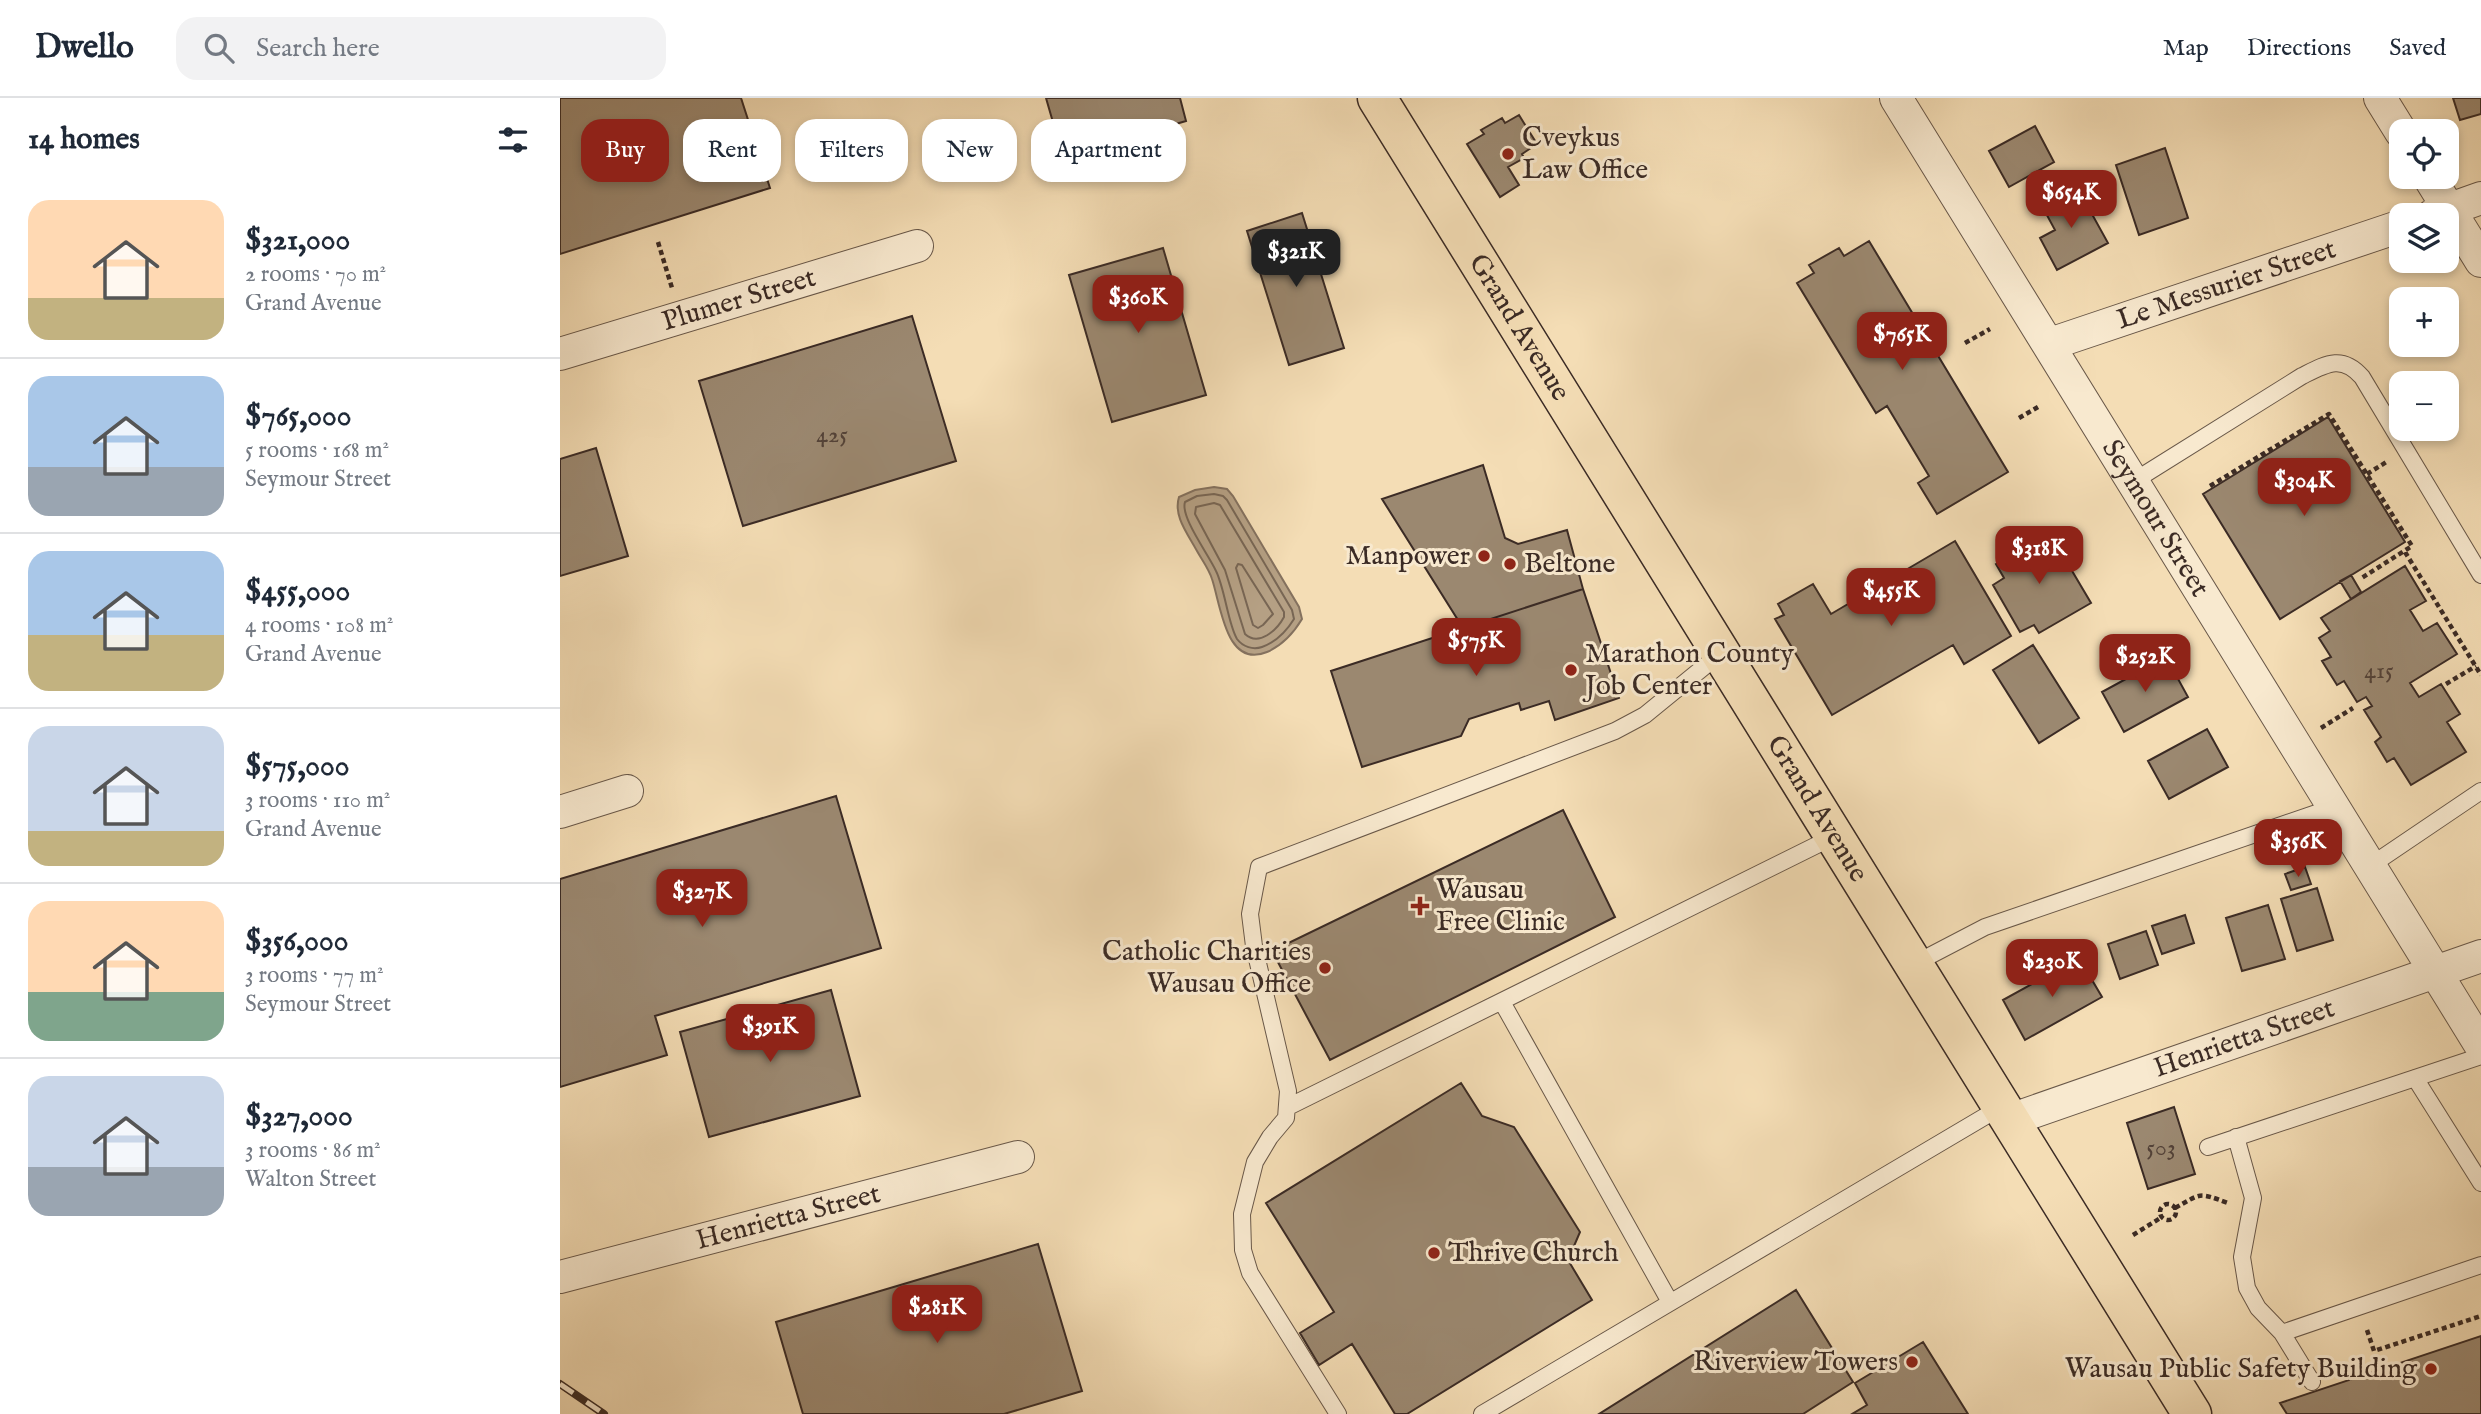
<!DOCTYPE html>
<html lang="en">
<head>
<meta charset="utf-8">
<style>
	body { margin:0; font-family:"IM FELL English",serif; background:#f2f2f3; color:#1f2937; height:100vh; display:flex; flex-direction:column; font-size:26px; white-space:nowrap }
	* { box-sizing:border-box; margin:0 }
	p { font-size:23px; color:#747a83 }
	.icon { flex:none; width:38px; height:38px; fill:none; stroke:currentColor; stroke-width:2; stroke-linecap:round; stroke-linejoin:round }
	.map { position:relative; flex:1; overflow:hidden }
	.details { display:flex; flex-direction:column; background:#fff; width:560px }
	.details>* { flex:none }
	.guide { position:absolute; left:21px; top:21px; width:665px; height:63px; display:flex; gap:14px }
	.tools { position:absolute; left:1829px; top:21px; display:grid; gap:14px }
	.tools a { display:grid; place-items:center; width:70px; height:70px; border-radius:14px; background:#fff; box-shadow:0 4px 10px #0003; font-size:35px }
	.price { position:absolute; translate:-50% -60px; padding:0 16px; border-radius:14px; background:#8f2418; color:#fff; font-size:23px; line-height:46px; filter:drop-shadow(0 2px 4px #0008) }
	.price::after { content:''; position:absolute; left:50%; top:42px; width:21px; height:16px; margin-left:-10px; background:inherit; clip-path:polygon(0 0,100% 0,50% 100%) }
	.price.active { background:#222; color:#fff }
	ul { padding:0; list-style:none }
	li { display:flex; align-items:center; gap:21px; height:175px; padding:0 28px }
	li+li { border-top:2px solid #e0e1e3 }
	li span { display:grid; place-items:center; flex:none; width:196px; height:140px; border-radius:21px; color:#555 }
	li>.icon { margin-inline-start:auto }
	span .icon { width:84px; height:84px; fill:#fffc; stroke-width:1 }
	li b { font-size:30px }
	h2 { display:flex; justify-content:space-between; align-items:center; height:84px; padding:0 28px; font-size:30px }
	.tag { padding:0 24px; border-radius:21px; background:#fff; box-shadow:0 4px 10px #0003; font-size:24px; line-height:63px }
	.tag.active { background:#8f2418; color:#fff }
	header { display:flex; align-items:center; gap:42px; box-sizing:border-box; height:98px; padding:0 35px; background:#fff; border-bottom:2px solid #e0e1e3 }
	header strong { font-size:33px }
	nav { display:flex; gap:38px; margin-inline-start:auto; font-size:24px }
	.search { width:490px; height:63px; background:#f2f2f3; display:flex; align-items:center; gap:18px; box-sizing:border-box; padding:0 24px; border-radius:21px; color:#747a83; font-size:26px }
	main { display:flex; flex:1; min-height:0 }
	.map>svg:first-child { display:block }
</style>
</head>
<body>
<header>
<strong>Dwello</strong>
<div class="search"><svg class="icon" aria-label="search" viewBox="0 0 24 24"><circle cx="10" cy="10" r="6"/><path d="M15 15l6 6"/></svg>Search here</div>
<nav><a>Map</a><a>Directions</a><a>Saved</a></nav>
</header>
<main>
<section class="details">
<h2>14 homes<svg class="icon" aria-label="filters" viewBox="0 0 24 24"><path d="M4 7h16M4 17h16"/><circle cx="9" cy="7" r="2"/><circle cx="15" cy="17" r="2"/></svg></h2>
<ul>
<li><span style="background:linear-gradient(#ffd9b3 70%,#c2b280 0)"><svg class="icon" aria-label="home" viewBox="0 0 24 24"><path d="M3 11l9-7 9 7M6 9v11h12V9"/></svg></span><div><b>$321,000</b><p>2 rooms · 70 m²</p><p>Grand Avenue</p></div></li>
<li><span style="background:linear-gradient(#a9c7e8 65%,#9aa5b1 0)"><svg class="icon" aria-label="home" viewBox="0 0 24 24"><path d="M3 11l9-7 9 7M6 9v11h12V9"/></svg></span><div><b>$765,000</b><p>5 rooms · 168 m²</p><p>Seymour Street</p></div></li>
<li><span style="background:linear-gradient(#a9c7e8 60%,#c2b280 0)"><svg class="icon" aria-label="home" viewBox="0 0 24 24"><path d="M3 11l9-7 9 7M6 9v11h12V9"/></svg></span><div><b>$455,000</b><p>4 rooms · 108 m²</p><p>Grand Avenue</p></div></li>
<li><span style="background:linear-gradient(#c9d6e8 75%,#c2b280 0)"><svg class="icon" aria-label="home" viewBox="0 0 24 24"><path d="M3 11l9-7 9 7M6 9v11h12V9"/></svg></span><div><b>$575,000</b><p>3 rooms · 110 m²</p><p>Grand Avenue</p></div></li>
<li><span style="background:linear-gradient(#ffd9b3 65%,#7fa58c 0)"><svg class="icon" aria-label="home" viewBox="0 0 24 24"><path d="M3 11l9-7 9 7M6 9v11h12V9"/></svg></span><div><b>$356,000</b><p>3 rooms · 77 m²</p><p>Seymour Street</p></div></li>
<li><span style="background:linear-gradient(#c9d6e8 65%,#9aa5b1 0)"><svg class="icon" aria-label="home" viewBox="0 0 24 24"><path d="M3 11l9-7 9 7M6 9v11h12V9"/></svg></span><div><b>$327,000</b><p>3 rooms · 86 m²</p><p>Walton Street</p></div></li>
</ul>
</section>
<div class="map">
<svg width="1921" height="1316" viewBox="0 0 1921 1316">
	<rect width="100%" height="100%" fill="#f4ddb5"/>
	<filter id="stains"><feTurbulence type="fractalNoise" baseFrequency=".00286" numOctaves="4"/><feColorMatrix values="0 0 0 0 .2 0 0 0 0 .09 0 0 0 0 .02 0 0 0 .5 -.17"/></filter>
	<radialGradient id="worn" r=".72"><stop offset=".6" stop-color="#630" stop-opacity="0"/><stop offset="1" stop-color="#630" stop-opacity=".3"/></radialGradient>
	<!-- water -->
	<path fill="#b5a084" stroke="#84715e" stroke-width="2" d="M654 389 667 391 673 398 739 509 742 521C733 536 723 547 707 554 666 571 661 508 652 481 649 471 642 462 637 453 628 436 613 418 619 399L635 392Z"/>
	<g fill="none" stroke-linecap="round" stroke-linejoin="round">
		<!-- shore -->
		<path stroke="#786654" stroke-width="2" d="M654 396 663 398 667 402 732 512 734 521C726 534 716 544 702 549 693 552 683 549 677 541 668 526 665 491 656 473 649 457 620 419 625 404L637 398Z
			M654 405 660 407 724 514V519C717 532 699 549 685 536L665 472 635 416 636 409Z
			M678 466 682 467 713 516 703 527 698 530 693 527 676 470Z"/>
	</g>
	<!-- building -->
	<path fill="#9b8870" stroke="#3b2b25" stroke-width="2" d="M0 0H181L210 90 0 156Z
		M486 0H620L626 23 503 59Z
		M1893 0H1921V16L1900 22Z
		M959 17 977 46 962 56 964 60 948 69 959 87 940 99 907 46 924 36 921 32 942 20 945 25Z
		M1475 28 1494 64 1449 89 1429 53Z
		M1605 50 1628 120 1579 137 1556 67Z
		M1517 89 1548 145 1497 172 1480 140 1495 132 1482 108Z
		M742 115 784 250 729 267 687 133Z
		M1309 143 1448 374 1377 416 1358 385 1369 378 1327 308 1316 315 1237 185 1254 175 1249 167 1279 150 1284 158Z
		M603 150 646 297 552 324 509 177Z
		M352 218 396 363 183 428 139 283Z
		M1768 319 1845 444 1720 521 1643 396Z
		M36 350 68 458 0 478V361Z
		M923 367 945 440 958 446 1007 432 1023 491 903 530 822 401Z
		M1489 434 1531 505 1479 535 1474 527 1460 534 1433 487 1444 480 1436 466Z
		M1395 443 1451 538 1404 566 1393 547 1272 617 1215 521 1224 517 1218 506 1253 486 1271 516Z
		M1845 468 1866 503 1850 512 1863 533 1877 525 1897 556 1850 585 1859 599 1881 586 1900 616 1887 624 1906 654 1851 687 1834 660 1827 664 1815 644 1821 639 1804 612 1812 608 1806 599 1797 604 1784 583 1777 587 1762 563 1771 559 1759 540 1770 533 1761 520Z
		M1791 477 1801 494 1791 501 1780 483Z
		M1023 491 1059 600 995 622 989 603 961 612 959 605 909 621 901 638 802 669 771 573Z
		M1473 547 1519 620 1479 645 1433 572Z
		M1606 559 1628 599 1564 634 1542 594Z
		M1647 631 1668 669 1609 701 1588 663Z
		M276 698 321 850 95 918 107 957 0 989V781Z
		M1003 712 1055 819 770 962 712 853Z
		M1745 769 1751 786 1731 792 1725 776Z
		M1757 790 1773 842 1737 853 1721 801Z
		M1708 807 1725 861 1682 873 1666 820Z
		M1625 817 1634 845 1602 856 1592 828Z
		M1586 833 1598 867 1560 881 1548 846Z
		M1519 860 1542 899 1465 942 1443 902Z
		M271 892 300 998 149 1039 120 934Z
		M901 985 922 1018 954 1029 1020 1134 1008 1162 1032 1202 847 1316H835L792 1246 759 1267 740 1235 774 1214 706 1105Z
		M1614 1009 1635 1076 1588 1091 1567 1025Z
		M478 1146 522 1293 444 1316H243L216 1224Z
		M1236 1192 1293 1284 1243 1316H1039Z
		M1921 1238V1316H1727L1720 1305Z
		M1363 1244 1408 1316H1292L1307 1307 1295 1285Z"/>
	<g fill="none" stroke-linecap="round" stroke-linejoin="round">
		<!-- service casing -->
		<g stroke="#695849" stroke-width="18">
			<path id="service" d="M1574 383 1742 278C1766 266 1782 256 1802 279L1921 477
				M1810 768 1921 693
				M1354 866 1425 829 1774 709
				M942 904 1110 1204
				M1855 980 1921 1085
				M728 1009 1275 738
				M1676 1039 1693 1100 1682 1159 1687 1190 1698 1210 1722 1235 1752 1284
				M1648 1049 1921 958
				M1722 1235 1921 1167
				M778 1316 690 1175 683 1152 682 1116 695 1064 710 1039 726 1020 728 993 694 848 690 816 699 769 1055 633 1085 617 1161 555
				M922 1316 1441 1009"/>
		</g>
		<!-- minor casing -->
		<g stroke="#695849" stroke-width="34">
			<g id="minor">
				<path id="s1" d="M1336 0 1921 948"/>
				<path d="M1820 0 1841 34"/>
				<path d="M1869 79 1921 163"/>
				<path d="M1873 117 1921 100"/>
				<path id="s2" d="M1490 246 1841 128"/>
				<path id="s3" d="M0 256 357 148"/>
				<path d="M0 714 67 693"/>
				<path id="s4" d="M1450 1022 1921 858"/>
				<path id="s5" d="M0 1179 458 1059"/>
			</g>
		</g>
		<!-- primary casing -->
		<g stroke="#3b2b25" stroke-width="41">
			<g id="primary">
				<path id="s6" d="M817 0 1632 1316"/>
			</g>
		</g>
		<!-- path -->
		<path stroke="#3b2b25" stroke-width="4.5" stroke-dasharray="5 3.5" stroke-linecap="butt" d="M98 144 112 190
			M1405 245 1430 231
			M1459 320 1478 309
			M1807 376 1828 363
			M1650 388 1769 316 1852 448 1800 481
			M1845 454 1921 577
			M1886 586 1916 568
			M1761 630 1793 610
			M1600 1114a8 8 0 1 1 16 0a8 8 0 1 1-16 0Z
			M1615 1110C1642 1095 1638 1094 1668 1105
			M1573 1137 1602 1119
			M1807 1232 1814 1253 1921 1218"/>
		<!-- service -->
		<use href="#service" stroke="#f8e9cf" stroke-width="16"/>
		<!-- minor -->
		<use href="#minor" stroke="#f8e9cf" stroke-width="32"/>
		<!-- primary -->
		<use href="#primary" stroke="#f4ddb5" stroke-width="38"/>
		<!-- rail casing -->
		<g stroke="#3b2b25" stroke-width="8">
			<path id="rail" d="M0 1286 44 1316"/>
		</g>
		<!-- rail -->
		<use href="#rail" stroke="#f8e9cf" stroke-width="5" stroke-dasharray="16" stroke-linecap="butt"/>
	</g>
	<!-- markers -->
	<g fill="#8f2418" stroke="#f8e9cf" stroke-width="2.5">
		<circle cx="948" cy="56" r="7"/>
		<circle cx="924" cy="458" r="7"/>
		<circle cx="950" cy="466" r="7"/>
		<circle cx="1011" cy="572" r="7"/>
		<path d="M856.5 797.5h7v7h7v7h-7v7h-7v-7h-7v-7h7z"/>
		<circle cx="765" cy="870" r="7"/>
		<circle cx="874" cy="1155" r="7"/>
		<circle cx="1352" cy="1264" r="7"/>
		<circle cx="1871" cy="1271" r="7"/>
	</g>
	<g text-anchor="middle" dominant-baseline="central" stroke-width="6" stroke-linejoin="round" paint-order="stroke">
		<!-- number labels -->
		<g font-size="24" fill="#534238">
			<text x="272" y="337">425</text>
			<text x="1819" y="573">415</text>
			<text x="1601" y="1050">503</text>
		</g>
		<!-- poi labels -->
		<g font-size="28" fill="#3b2b25" stroke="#f8e9cf" text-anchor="start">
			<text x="962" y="40">Cveykus<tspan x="962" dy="32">Law Office</tspan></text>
			<text x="910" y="458" text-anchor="end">Manpower</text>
			<text x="964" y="466">Beltone</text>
			<text x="1025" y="556">Marathon County<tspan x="1025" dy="32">Job Center</tspan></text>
			<text x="876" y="792">Wausau<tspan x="876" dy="32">Free Clinic</tspan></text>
			<text x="751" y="854" text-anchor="end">Catholic Charities<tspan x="751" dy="32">Wausau Office</tspan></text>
			<text x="888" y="1155">Thrive Church</text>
			<text x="1338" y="1264" text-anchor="end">Riverview Towers</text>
			<text x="1857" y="1271" text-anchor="end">Wausau Public Safety Building</text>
		</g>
		<!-- street labels -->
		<g font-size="28" fill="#3b2b25" stroke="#f8e9cf">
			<text stroke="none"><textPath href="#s2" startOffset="186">Le Messurier Street</textPath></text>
			<text stroke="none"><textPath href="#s3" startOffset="187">Plumer Street</textPath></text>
			<text stroke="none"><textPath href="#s6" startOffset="270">Grand Avenue</textPath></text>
			<text stroke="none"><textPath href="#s1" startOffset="494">Seymour Street</textPath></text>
			<text stroke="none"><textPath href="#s6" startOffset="836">Grand Avenue</textPath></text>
			<text stroke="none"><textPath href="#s4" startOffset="248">Henrietta Street</textPath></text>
			<text stroke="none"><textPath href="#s5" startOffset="236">Henrietta Street</textPath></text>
		</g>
	</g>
	<rect width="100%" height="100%" filter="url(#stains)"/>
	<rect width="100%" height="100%" fill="url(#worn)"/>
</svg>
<div class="tools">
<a><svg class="icon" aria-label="locate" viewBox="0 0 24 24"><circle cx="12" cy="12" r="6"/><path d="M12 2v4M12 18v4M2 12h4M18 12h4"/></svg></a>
<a><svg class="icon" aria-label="layers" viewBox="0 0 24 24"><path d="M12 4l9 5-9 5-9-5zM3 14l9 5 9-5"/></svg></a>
<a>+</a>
<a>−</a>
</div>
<b class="price" style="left:1511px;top:132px">$654K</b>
<b class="price active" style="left:736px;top:191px">$321K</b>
<b class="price" style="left:578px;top:237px">$360K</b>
<b class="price" style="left:1342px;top:274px">$765K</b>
<b class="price" style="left:1744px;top:420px">$304K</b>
<b class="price" style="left:1479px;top:488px">$318K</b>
<b class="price" style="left:1331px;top:530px">$455K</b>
<b class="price" style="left:916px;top:580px">$575K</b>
<b class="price" style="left:1585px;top:596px">$252K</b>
<b class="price" style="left:1738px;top:781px">$356K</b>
<b class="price" style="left:142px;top:831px">$327K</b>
<b class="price" style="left:1492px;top:901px">$230K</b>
<b class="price" style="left:210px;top:966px">$391K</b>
<b class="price" style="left:377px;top:1247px">$281K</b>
<div class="guide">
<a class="tag active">Buy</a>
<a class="tag">Rent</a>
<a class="tag">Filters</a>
<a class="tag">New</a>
<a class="tag">Apartment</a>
</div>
</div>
</main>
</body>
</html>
